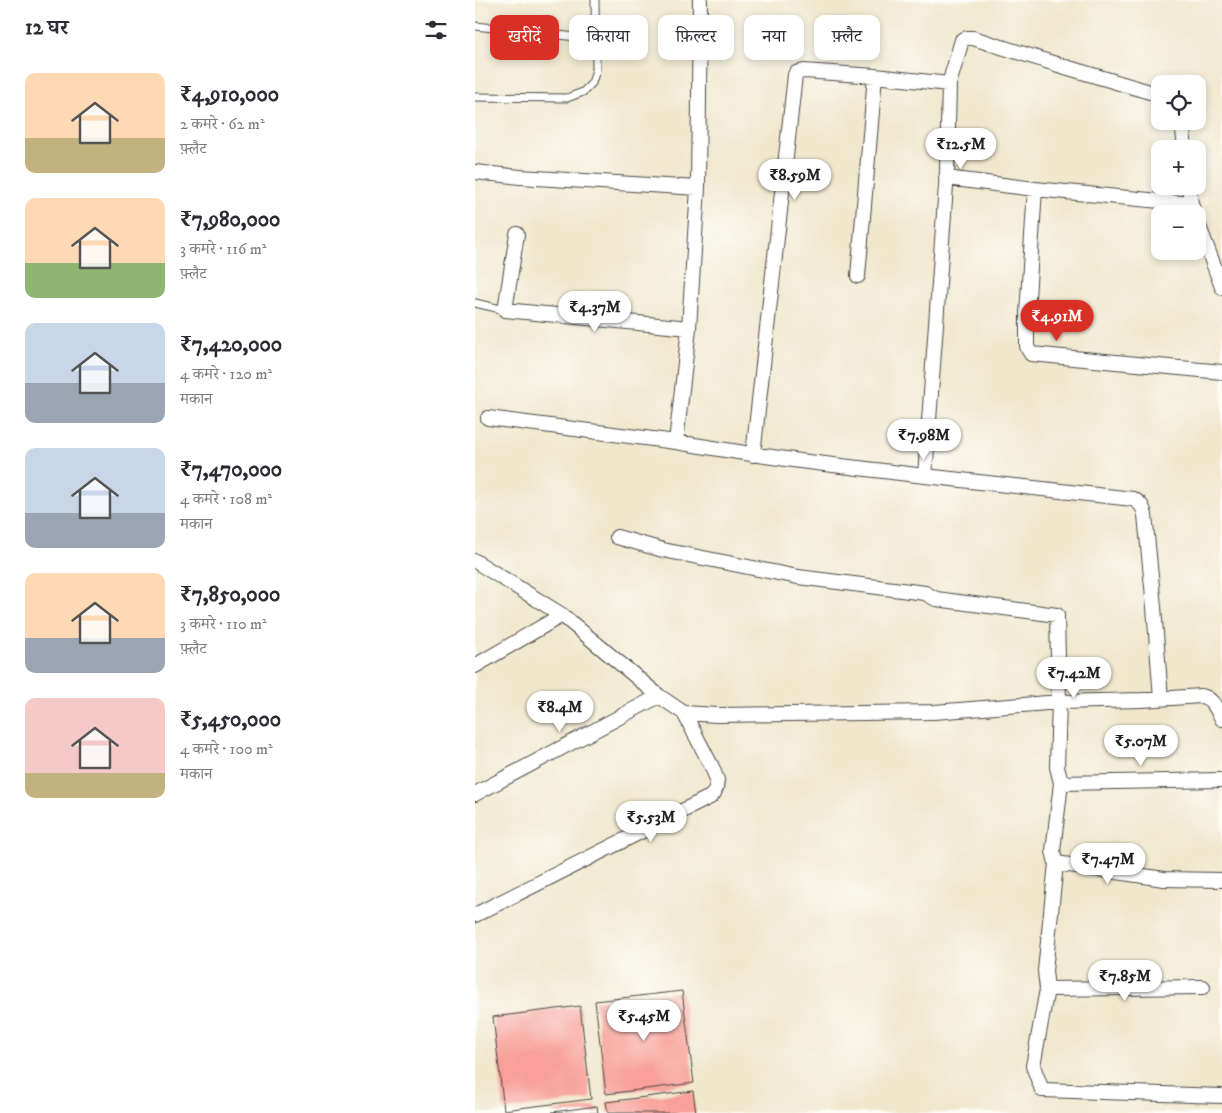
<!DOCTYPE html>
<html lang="hi">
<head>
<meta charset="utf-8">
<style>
	body { margin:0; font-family:"IM FELL DW Pica","Noto Serif Devanagari",serif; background:#f7f7f7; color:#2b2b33; height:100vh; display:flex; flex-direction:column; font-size:19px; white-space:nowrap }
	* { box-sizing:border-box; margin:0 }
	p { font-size:16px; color:#7c7c81 }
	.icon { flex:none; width:28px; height:28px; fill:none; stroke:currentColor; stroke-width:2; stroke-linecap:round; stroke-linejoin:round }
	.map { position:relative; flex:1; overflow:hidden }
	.drawer { display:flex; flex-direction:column; background:#fff; width:475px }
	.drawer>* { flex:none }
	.top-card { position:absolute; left:15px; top:15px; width:475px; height:45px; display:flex; gap:10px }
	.buttons { position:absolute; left:676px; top:75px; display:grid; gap:10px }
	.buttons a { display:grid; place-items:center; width:55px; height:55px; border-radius:10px; background:#fff; box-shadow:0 2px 8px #0003; font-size:25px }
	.price { position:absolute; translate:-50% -42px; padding:0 11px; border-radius:18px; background:#fff; color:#222; font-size:16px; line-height:32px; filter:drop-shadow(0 1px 2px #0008) }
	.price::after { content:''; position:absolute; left:50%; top:30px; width:15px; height:11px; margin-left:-8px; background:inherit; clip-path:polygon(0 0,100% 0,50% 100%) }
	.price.on { background:#d93025; color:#fff }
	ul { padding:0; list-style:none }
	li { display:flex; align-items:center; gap:15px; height:125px; padding:0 25px }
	li span { display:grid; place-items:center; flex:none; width:140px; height:100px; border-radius:10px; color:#555 }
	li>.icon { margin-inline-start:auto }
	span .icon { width:60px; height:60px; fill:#fffc; stroke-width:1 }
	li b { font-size:21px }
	h2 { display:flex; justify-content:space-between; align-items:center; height:60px; padding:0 25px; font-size:21px }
	.tag { padding:0 18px; border-radius:10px; background:#fff; box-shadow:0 2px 8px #0003; font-size:18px; line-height:45px }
	.tag.on { background:#d93025; color:#fff }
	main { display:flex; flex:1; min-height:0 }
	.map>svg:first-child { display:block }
</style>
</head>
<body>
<main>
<section class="drawer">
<h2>12 घर<svg class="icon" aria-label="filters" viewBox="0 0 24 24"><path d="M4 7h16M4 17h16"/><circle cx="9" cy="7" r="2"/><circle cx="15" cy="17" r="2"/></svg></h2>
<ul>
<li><span style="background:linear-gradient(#ffd9b3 65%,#c2b280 0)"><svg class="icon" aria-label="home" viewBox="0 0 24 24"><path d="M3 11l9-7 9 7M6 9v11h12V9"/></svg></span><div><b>₹4,910,000</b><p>2 कमरे · 62 m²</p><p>फ़्लैट</p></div></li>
<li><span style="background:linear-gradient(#ffd9b3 65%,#8fb573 0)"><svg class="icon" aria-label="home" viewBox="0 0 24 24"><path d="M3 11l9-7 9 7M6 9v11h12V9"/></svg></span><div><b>₹7,980,000</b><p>3 कमरे · 116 m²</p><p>फ़्लैट</p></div></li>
<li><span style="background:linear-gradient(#c9d6e8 60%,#9aa5b1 0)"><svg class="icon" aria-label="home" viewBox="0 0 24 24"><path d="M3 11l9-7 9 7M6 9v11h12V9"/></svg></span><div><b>₹7,420,000</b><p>4 कमरे · 120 m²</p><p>मकान</p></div></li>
<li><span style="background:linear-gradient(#c9d6e8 65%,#9aa5b1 0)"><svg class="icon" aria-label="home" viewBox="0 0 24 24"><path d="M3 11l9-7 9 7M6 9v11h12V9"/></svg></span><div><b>₹7,470,000</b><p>4 कमरे · 108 m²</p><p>मकान</p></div></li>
<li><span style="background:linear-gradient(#ffd9b3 65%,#9aa5b1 0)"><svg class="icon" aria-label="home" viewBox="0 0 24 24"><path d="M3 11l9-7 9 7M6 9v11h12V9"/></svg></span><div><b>₹7,850,000</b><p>3 कमरे · 110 m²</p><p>फ़्लैट</p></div></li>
<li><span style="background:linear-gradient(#f6c9c9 75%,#c2b280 0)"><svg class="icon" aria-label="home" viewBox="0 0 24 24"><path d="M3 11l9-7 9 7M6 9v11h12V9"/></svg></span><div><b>₹5,450,000</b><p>4 कमरे · 100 m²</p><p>मकान</p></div></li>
</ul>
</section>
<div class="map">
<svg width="747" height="1113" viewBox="0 0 747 1113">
	<rect width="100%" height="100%" fill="#fdfcf7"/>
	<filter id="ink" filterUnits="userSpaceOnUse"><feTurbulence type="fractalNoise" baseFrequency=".02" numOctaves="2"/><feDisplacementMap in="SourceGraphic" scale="10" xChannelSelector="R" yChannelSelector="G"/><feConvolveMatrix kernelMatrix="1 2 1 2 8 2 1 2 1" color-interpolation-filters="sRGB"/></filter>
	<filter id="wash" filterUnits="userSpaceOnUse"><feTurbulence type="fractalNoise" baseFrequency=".0096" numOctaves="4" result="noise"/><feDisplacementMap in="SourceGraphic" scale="20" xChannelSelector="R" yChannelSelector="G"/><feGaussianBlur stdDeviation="1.12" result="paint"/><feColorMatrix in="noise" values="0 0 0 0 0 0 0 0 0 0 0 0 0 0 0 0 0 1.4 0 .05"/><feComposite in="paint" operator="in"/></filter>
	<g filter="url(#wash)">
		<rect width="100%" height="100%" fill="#f1e7cd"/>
		<g id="blocks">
			<!-- building -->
			<path fill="#f8a099" d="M207 991 219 1083 131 1094 120 1001Z
				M105 1006 116 1099 29 1110 18 1017Z
				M218 1091 221 1113H133L131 1102Z
				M122 1106 123 1113H78L77 1112Z"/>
		</g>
	</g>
	<g filter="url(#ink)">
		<use href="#blocks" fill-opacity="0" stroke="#494743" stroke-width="1"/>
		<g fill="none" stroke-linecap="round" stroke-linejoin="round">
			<!-- service casing -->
			<g stroke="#494743" stroke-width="9">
				<path id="service" d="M0 26 120 39
					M0 97 92 98 108 92 117 83 121 70 120 0
					M0 303 30 310"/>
			</g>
			<!-- minor casing -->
			<g stroke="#494743" stroke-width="16">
				<path id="minor" d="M707 121 710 149
					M0 172 45 177 223 188
					M471 178 560 189 716 204
					M714 186 716 204 719 212
					M560 189 552 314V346L553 349 556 354 747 372
					M722 221 747 287
					M42 234 30 310 214 328
					M383 276 400 76
					M13 418 201 442 263 452 325 461 450 476 658 499C666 503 668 507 670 515L679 607 686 699
					M201 442 214 328 223 188 225 0
					M278 455 320 75 321 73 329 71 400 76 474 84
					M450 476 472 172 474 84 487 40 492 38H498L587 66 685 95
					M142 537 188 550 323 577 450 593 461 599 582 615 584 702 582 767 586 783 578 851 581 863 570 971 572 989 558 1066 567 1090 747 1096
					M0 561 87 615 184 696 209 713 242 715 459 712 584 702 667 700 726 696C737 697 742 710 747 719
					M0 666 87 615
					M586 783 747 780
					M0 794 184 696
					M581 863 689 879 747 880
					M0 915 235 797 239 793 241 788 242 780 237 767 209 713
					M572 989 728 987"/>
			</g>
			<!-- service -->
			<use href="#service" stroke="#fff" stroke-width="7"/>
			<!-- minor -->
			<use href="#minor" stroke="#fff" stroke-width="14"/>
		</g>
	</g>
</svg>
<div class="buttons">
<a><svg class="icon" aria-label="locate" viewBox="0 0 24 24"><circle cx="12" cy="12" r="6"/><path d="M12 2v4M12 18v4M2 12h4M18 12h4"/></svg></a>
<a>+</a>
<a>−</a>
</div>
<b class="price" style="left:486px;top:170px">₹12.5M</b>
<b class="price" style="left:320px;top:201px">₹8.59M</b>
<b class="price" style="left:120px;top:333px">₹4.37M</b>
<b class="price on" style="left:582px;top:342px">₹4.91M</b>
<b class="price" style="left:449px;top:461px">₹7.98M</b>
<b class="price" style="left:599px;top:699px">₹7.42M</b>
<b class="price" style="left:85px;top:733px">₹8.4M</b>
<b class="price" style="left:666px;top:767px">₹5.07M</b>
<b class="price" style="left:176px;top:843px">₹5.53M</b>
<b class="price" style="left:633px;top:885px">₹7.47M</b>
<b class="price" style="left:650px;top:1002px">₹7.85M</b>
<b class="price" style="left:169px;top:1042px">₹5.45M</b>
<div class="top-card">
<a class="tag on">खरीदें</a>
<a class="tag">किराया</a>
<a class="tag">फ़िल्टर</a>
<a class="tag">नया</a>
<a class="tag">फ़्लैट</a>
</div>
</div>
</main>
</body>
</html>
